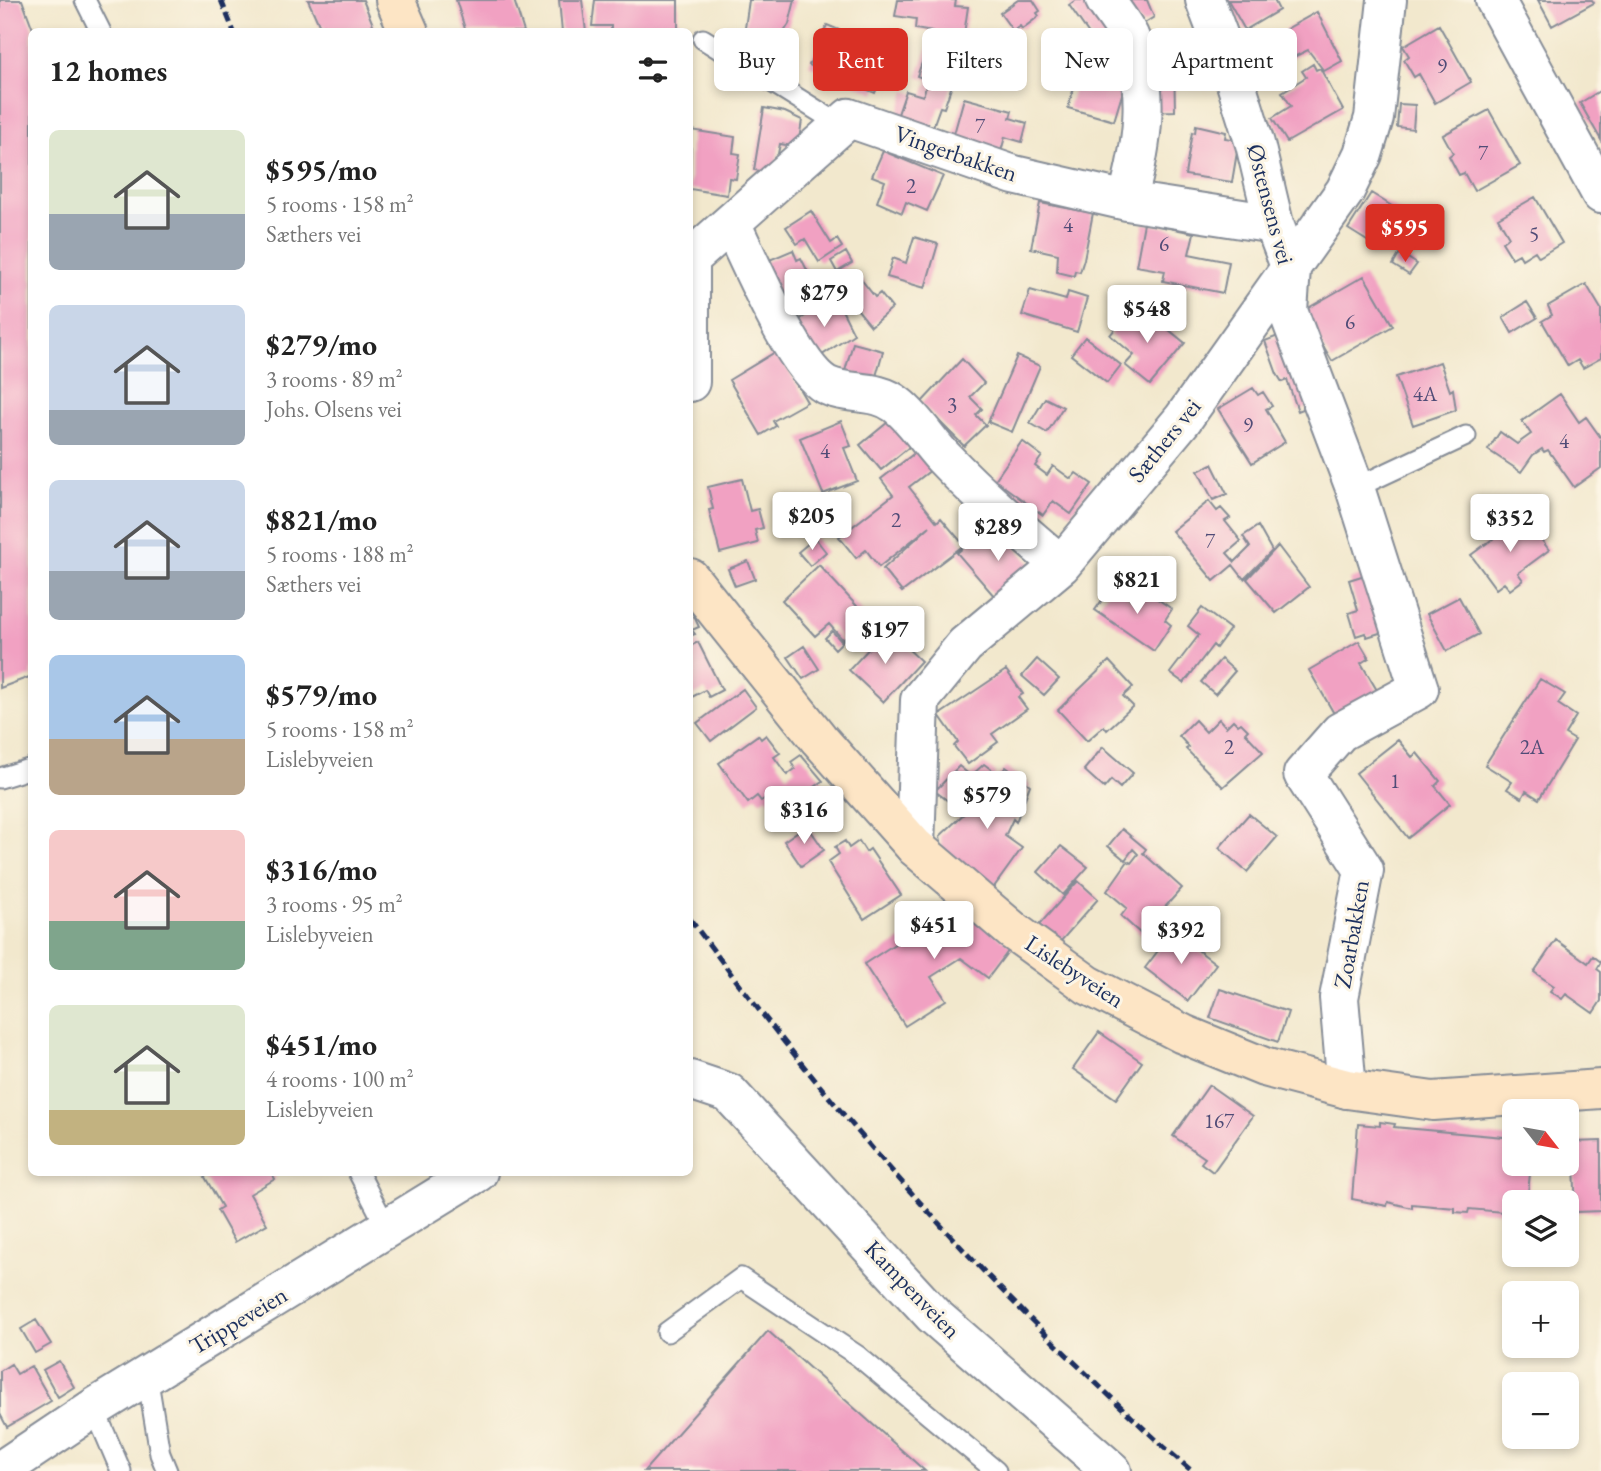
<!DOCTYPE html>
<html lang="en">
<head>
<meta charset="utf-8">
<style>
	body { margin:0; font-family:"EB Garamond",serif; background:#f6f6f6; color:#222; height:100vh; display:flex; flex-direction:column; font-size:26px; white-space:nowrap }
	* { box-sizing:border-box; margin:0 }
	p { font-size:23px; color:#767676 }
	.icon { flex:none; width:38px; height:38px; fill:none; stroke:currentColor; stroke-width:2; stroke-linecap:round; stroke-linejoin:round }
	.map { position:relative; flex:1; overflow:hidden }
	.drawer { position:absolute; left:28px; top:28px; width:665px; height:1148px; display:flex; flex-direction:column; background:#fff; border-radius:10px; box-shadow:0 4px 10px #0003 }
	.drawer>* { flex:none }
	.top-card { position:absolute; left:714px; top:28px; width:665px; height:63px; display:flex; gap:14px }
	.needle { width:46px; rotate:121deg }
	.tools { position:absolute; left:1502px; top:1099px; display:grid; gap:14px }
	.tools a { display:grid; place-items:center; width:77px; height:77px; border-radius:10px; background:#fff; box-shadow:0 4px 10px #0003; font-size:35px }
	.price { position:absolute; translate:-50% -60px; padding:0 16px; border-radius:7px; background:#fff; color:#222; font-size:23px; line-height:46px; filter:drop-shadow(0 2px 4px #0008) }
	.price::after { content:''; position:absolute; left:50%; top:42px; width:21px; height:16px; margin-left:-10px; background:inherit; clip-path:polygon(0 0,100% 0,50% 100%) }
	.price.current { background:#d93025; color:#fff }
	ul { padding:0; list-style:none }
	li { display:flex; align-items:center; gap:21px; height:175px; padding:0 21px }
	li span { display:grid; place-items:center; flex:none; width:196px; height:140px; border-radius:10px; color:#555 }
	li>.icon { margin-inline-start:auto }
	span .icon { width:84px; height:84px; fill:#fffc; stroke-width:1 }
	li b { font-size:30px }
	h2 { display:flex; justify-content:space-between; align-items:center; height:84px; padding:0 21px; font-size:30px }
	.tag { padding:0 24px; border-radius:10px; background:#fff; box-shadow:0 4px 10px #0003; font-size:24px; line-height:63px }
	.tag.current { background:#d93025; color:#fff }
	.map>svg:first-child { display:block }
</style>
</head>
<body>
<div class="map">
<svg width="1601" height="1471" viewBox="0 0 1601 1471">
	<rect width="100%" height="100%" fill="#fcf5e5"/>
	<filter id="ink" filterUnits="userSpaceOnUse"><feTurbulence type="fractalNoise" baseFrequency=".0143" numOctaves="2"/><feDisplacementMap in="SourceGraphic" scale="14" xChannelSelector="R" yChannelSelector="G"/><feConvolveMatrix kernelMatrix="1 2 1 2 8 2 1 2 1" color-interpolation-filters="sRGB"/></filter>
	<filter id="wash" filterUnits="userSpaceOnUse"><feTurbulence type="fractalNoise" baseFrequency=".00686" numOctaves="4" result="noise"/><feDisplacementMap in="SourceGraphic" scale="28" xChannelSelector="R" yChannelSelector="G"/><feGaussianBlur stdDeviation="1.57" result="paint"/><feColorMatrix in="noise" values="0 0 0 0 0 0 0 0 0 0 0 0 0 0 0 0 0 1.4 0 .05"/><feComposite in="paint" operator="in"/></filter>
	<g filter="url(#wash)">
		<rect width="100%" height="100%" fill="#f2e8cd"/>
		<g id="blocks">
			<!-- building -->
			<path fill="#f1a1c2" d="M0 0H22L34 32H32V676L0 688Z
				M308 0H363L374 27 362 32H326L323 25 320 27Z
				M456 0H514L524 32H466Z
				M559 0H582L586 32H562Z
				M595 0H678V32L611 31V26H592Z
				M749 0H795L789 24 772 51 745 28Z
				M898 0H956L955 6 968 7 963 41 932 37 933 32 915 29 916 19 895 16Z
				M1018 0H1033L1040 11 1037 13 1039 16 1022 29 1020 26 1013 31 1000 13Z
				M1076 0H1098L1130 46 1108 61 1069 5Z
				M1115 0H1147L1154 17 1143 24Z
				M1228 0H1274L1279 10 1245 30Z
				M1538 0H1592L1594 3 1552 26Z
				M1317 12 1342 61 1324 71 1308 50 1269 69 1256 46Z
				M827 25 892 52 875 93 809 65Z
				M1439 25 1471 82 1435 103 1419 74 1414 77 1404 60 1409 56 1403 46Z
				M931 39 964 51 944 108 940 107 931 132 896 120 906 91 923 96 928 80 917 76Z
				M1149 59H1174L1175 111 1150 112Z
				M1313 64 1316 70 1320 68 1343 110 1287 142 1272 118 1291 106 1282 92 1306 77 1302 71Z
				M1080 67 1126 81 1114 121 1068 108Z
				M1601 90V140L1580 103Z
				M964 98 1012 111 1010 118 1027 123 1022 142 1005 137 1000 155 952 141Z
				M1399 104 1415 105 1413 129 1397 127Z
				M764 108 785 112 802 120 798 147 780 144 774 173 754 170Z
				M1489 110 1520 165 1474 191 1464 173 1459 175 1449 156 1453 153 1443 135Z
				M1196 125 1226 132 1225 138 1239 140 1232 182 1185 175 1192 132 1195 133Z
				M691 130 735 137 733 153 740 154 736 179 729 178 727 195 690 189Z
				M883 151 943 176 927 211 906 202 902 213 877 202 885 181 872 176Z
				M1371 193 1403 213 1380 249 1348 229Z
				M1535 197 1562 243 1539 257 1535 251 1522 259 1519 254 1512 258 1502 242 1509 237 1498 218Z
				M1040 203 1093 213 1084 259 1080 272 1075 271 1074 276 1057 272 1058 254 1031 248Z
				M811 211 831 243 837 239 842 247 819 262 805 239 797 244 786 227Z
				M1144 223 1194 233 1189 254 1229 262 1223 293 1163 281 1165 271 1136 266Z
				M914 237 938 244 925 288 887 277 893 258 906 263Z
				M793 250 797 260 801 258 808 272 803 274 810 290 777 304 760 264Z
				M846 252 852 263 837 272 831 261Z
				M1400 253 1417 264 1409 275 1393 265Z
				M857 274 875 297 880 293 892 308 871 326 840 288Z
				M1364 276 1393 326 1332 361 1303 311Z
				M1586 284 1601 309V358L1583 368 1578 360 1568 366 1542 321 1552 315 1548 306Z
				M1030 290 1066 300 1068 292 1087 298 1077 332 1022 315Z
				M831 299 838 310 841 308 854 334 816 359 793 324Z
				M1527 302 1537 318 1512 333 1503 317Z
				M1142 308 1185 343 1150 385 1125 365 1134 355 1110 335 1123 319 1130 324Z
				M1286 333 1311 406 1298 411 1287 380 1282 382 1277 374 1265 341Z
				M1085 337 1121 365 1107 383 1071 355Z
				M853 343 883 351 875 380 845 371Z
				M777 351 807 402 773 421 776 426 761 435 729 380Z
				M1017 356 1040 366 1012 432 988 422Z
				M962 359 984 383 970 397 982 409 976 415 986 425 964 446 921 403Z
				M1440 362 1450 391 1453 389 1456 410 1413 425 1396 377Z
				M1253 388 1258 395 1263 392 1272 406 1266 409 1285 442 1252 463 1218 409Z
				M1560 394 1579 422 1586 417 1601 438V468L1574 487 1548 450 1544 452 1542 449 1533 455 1521 472 1488 450 1500 432 1517 444 1531 434 1522 421Z
				M1045 398 1063 407 1047 433 1030 423Z
				M893 418 914 443 881 470 860 445Z
				M841 421 851 446 844 448 857 481 823 494 800 438Z
				M1022 441 1042 456 1035 466 1047 475 1053 466 1071 479 1076 473 1092 484 1071 514 1053 501 1043 515 995 480Z
				M916 452 931 470 909 487 937 522 941 518 964 545 902 592 883 569 930 526 879 567 866 550 856 558 839 537 893 495 881 479Z
				M1212 464 1227 494 1213 500 1198 471Z
				M742 479 750 511 758 509 763 528 755 530 758 543 720 553 709 510 713 509 708 487Z
				M1209 501 1217 511 1221 508 1230 518 1225 521 1241 541 1227 553 1235 562 1250 547 1243 536 1258 526 1272 551 1244 579 1233 565 1214 581 1172 531Z
				M1524 516 1549 550 1518 573 1523 580 1510 590 1504 583 1496 589 1471 555Z
				M995 522 1038 573 1001 604 957 553Z
				M815 538 826 552 810 566 798 552Z
				M1278 546 1309 587 1276 613 1247 579Z
				M748 561 755 579 735 586 728 569Z
				M819 565 867 617 843 640 829 624 815 636 782 600Z
				M1371 573 1389 630 1367 637 1365 633 1356 636 1349 613 1358 610 1349 580Z
				M1113 585 1134 601 1143 589 1172 609 1165 620 1171 625 1154 651 1095 610Z
				M1459 597 1479 634 1447 651 1427 614Z
				M690 608 699 627 692 630 695 634 690 636Z
				M1202 608 1230 629 1216 648 1213 645 1184 683 1170 673 1199 635 1188 626Z
				M887 629 921 661 883 702 849 670Z
				M832 631 842 642 835 649 825 638Z
				M1359 641 1369 658 1361 663 1378 692 1336 717 1309 670Z
				M698 642 722 690 709 697 705 690 690 698V646Z
				M804 646 819 669 803 679 788 657Z
				M1037 659 1059 679 1044 695 1022 676Z
				M1221 659 1235 671 1215 694 1201 682Z
				M1109 661 1133 687 1123 696 1133 706 1107 730 1104 726 1087 741 1058 710Z
				M1006 670 1023 694 1018 697 1027 709 992 734 998 742 968 764 954 746 958 742 939 715Z
				M1540 679 1565 694 1558 704 1576 716 1565 734 1575 740 1539 799 1526 791 1522 798 1507 789 1512 782 1485 765Z
				M743 689 756 707 711 741 697 723Z
				M1219 719 1226 727 1233 720 1238 725 1241 723 1248 730 1245 733 1263 752 1223 787 1186 749 1189 747 1179 736 1195 720 1206 732Z
				M758 735 761 739 766 735 780 753 774 757 787 775 795 769 791 762 801 755 823 781 779 813 767 797 761 801 757 796 748 803 719 763Z
				M1398 740 1412 757 1417 753 1440 781 1435 786 1450 804 1408 838 1356 773Z
				M1103 747 1133 773 1120 788 1111 780 1104 788 1084 770Z
				M984 764 996 773 991 782 961 811 935 791 959 766 971 776Z
				M1006 767 1030 785 1016 822 1013 819 1005 836 1022 848 991 891 944 858 940 836 969 809Z
				M1249 814 1277 837 1247 872 1219 848Z
				M807 825 824 850 801 866 784 841Z
				M1122 829 1146 849 1143 853 1182 888 1141 934 1121 916 1127 908 1107 891 1128 861 1131 863 1138 854 1133 849 1125 860 1108 846Z
				M845 841 849 848 859 841 866 852 870 849 901 895 864 919 828 862 839 854 835 847Z
				M1061 846 1088 867 1063 895 1038 872Z
				M1078 881 1098 899 1061 941 1039 925Z
				M955 905 1012 946 988 978 961 958 931 977 946 1000 905 1026 864 964Z
				M1173 931 1216 964 1188 1001 1145 968Z
				M1556 940 1588 963 1593 956 1601 962 1597 969 1601 972V1001L1593 1013 1566 994 1562 999 1550 991 1554 986 1534 972Z
				M1220 989 1288 1012 1278 1042 1210 1018Z
				M1099 1032 1142 1062 1116 1099 1073 1069Z
				M1209 1085 1253 1116 1213 1172 1201 1163 1205 1158 1173 1136Z
				M1380 1122 1395 1124 1394 1127 1514 1138V1164H1531L1527 1202H1514V1213L1469 1209 1468 1213 1455 1212V1208L1412 1204V1208L1388 1202 1387 1206 1352 1199 1358 1124 1380 1126Z
				M1601 1141V1211L1576 1212 1573 1142Z
				M202 1172H271L275 1179 250 1194 267 1224 235 1242 217 1210 222 1207Z
				M36 1320 51 1344 35 1353 21 1329Z
				M768 1331 925 1471H644Z
				M59 1361 74 1387 58 1397 43 1370Z
				M11 1364 17 1374 31 1366 51 1401 7 1427 0 1414V1371Z"/>
		</g>
	</g>
	<g filter="url(#ink)">
		<use href="#blocks" fill-opacity="0" stroke="#868c96" stroke-width="2"/>
		<g fill="none" stroke-linecap="round" stroke-linejoin="round">
			<!-- lane casing -->
			<g stroke="#868c96" stroke-width="23">
				<path id="lane" d="M85 0 101 32
					M703 39 839 124
					M1355 488 1466 436
					M0 778 32 768
					M358 1172 388 1230
					M667 1332 741 1278 858 1356 996 1471
					M147 1375 160 1454 167 1471
					M94 1408 121 1471"/>
			</g>
			<!-- street casing -->
			<g stroke="#868c96" stroke-width="42">
				<path id="street" d="M1105 0C1113 12 1123 24 1129 36 1152 88 1142 148 1127 201
					M1205 0 1234 77 1255 144 1274 224 1291 269 1288 311 1355 488 1419 689 1340 732 1303 774 1364 870 1339 998 1347 1089
					M1495 0 1601 194
					M732 225C749 260 794 367 826 385 848 396 876 388 897 405 915 419 928 441 943 457 980 496 1021 531 1061 565
					M690 382V259L849 118 1014 175 1127 201 1274 224
					M915 847 920 700 965 645 1061 565 1183 419 1345 191 1363 154 1374 118 1387 0
					M690 1080 729 1093 933 1315 1112 1471
					M0 1471 94 1408 478 1172"/>
			</g>
			<!-- secondary casing -->
			<g stroke="#868c96" stroke-width="42">
				<path id="secondary" d="M395 0 409 32
					M690 578 819 739 915 847 1012 930 1088 985 1183 1034 1264 1067 1347 1089 1433 1101 1601 1089"/>
			</g>
			<!-- lane -->
			<use href="#lane" stroke="#fff" stroke-width="19"/>
			<!-- street -->
			<use href="#street" stroke="#fff" stroke-width="38"/>
			<!-- secondary -->
			<use href="#secondary" stroke="#fde5c5" stroke-width="38"/>
			<!-- rail -->
			<path stroke="#1b2f5e" stroke-width="5" stroke-dasharray="10 5" stroke-linecap="butt" d="M221 0 234 32
				M690 919C806 1076 931 1224 1071 1359 1111 1397 1150 1436 1192 1471"/>
		</g>
	</g>
	<g text-anchor="middle" dominant-baseline="central" stroke-width="6" stroke-linejoin="round" paint-order="stroke">
		<!-- number labels -->
		<g font-size="21" fill="#504c77">
			<text x="1442" y="65">9</text>
			<text x="980" y="125">7</text>
			<text x="1483" y="152">7</text>
			<text x="911" y="185">2</text>
			<text x="1068" y="224">4</text>
			<text x="1534" y="233">5</text>
			<text x="1164" y="243">6</text>
			<text x="1350" y="321">6</text>
			<text x="1425" y="393">4A</text>
			<text x="952" y="404">3</text>
			<text x="1248" y="424">9</text>
			<text x="1564" y="440">4</text>
			<text x="825" y="450">4</text>
			<text x="896" y="519">2</text>
			<text x="1210" y="540">7</text>
			<text x="1229" y="746">2</text>
			<text x="1532" y="746">2A</text>
			<text x="1395" y="780">1</text>
			<text x="1219" y="1120">167</text>
		</g>
		<!-- street labels -->
		<g font-size="24" fill="#1b2f5e" stroke="#fcf5e5">
			<text transform="translate(956 153) rotate(19)">Vingerbakken</text>
			<text transform="translate(1271 204) rotate(75)">Østensens vei</text>
			<text transform="translate(1164 440) rotate(-51)">Sæthers vei</text>
			<text transform="translate(1351 934) rotate(-80)">Zoarbakken</text>
			<text transform="translate(1075 971) rotate(33)">Lislebyveien</text>
			<text transform="translate(913 1289) rotate(46)">Kampenveien</text>
			<text transform="translate(238 1320) rotate(-31)">Trippeveien</text>
		</g>
	</g>
</svg>
<div class="tools">
<a><svg class="needle" viewBox="-14 -14 28 28"><path d="M0-13l5 13h-10z" fill="#e53935"/><path d="M0 13l5-13h-10z" fill="#767676"/></svg></a>
<a><svg class="icon" aria-label="layers" viewBox="0 0 24 24"><path d="M12 4l9 5-9 5-9-5zM3 14l9 5 9-5"/></svg></a>
<a>+</a>
<a>−</a>
</div>
<b class="price current" style="left:1405px;top:264px">$595</b>
<b class="price" style="left:824px;top:329px">$279</b>
<b class="price" style="left:1147px;top:345px">$548</b>
<b class="price" style="left:812px;top:552px">$205</b>
<b class="price" style="left:1510px;top:554px">$352</b>
<b class="price" style="left:998px;top:563px">$289</b>
<b class="price" style="left:1137px;top:616px">$821</b>
<b class="price" style="left:885px;top:666px">$197</b>
<b class="price" style="left:987px;top:831px">$579</b>
<b class="price" style="left:804px;top:846px">$316</b>
<b class="price" style="left:934px;top:961px">$451</b>
<b class="price" style="left:1181px;top:966px">$392</b>
<div class="top-card">
<a class="tag">Buy</a>
<a class="tag current">Rent</a>
<a class="tag">Filters</a>
<a class="tag">New</a>
<a class="tag">Apartment</a>
</div>
<section class="drawer">
<h2>12 homes<svg class="icon" aria-label="filters" viewBox="0 0 24 24"><path d="M4 7h16M4 17h16"/><circle cx="9" cy="7" r="2"/><circle cx="15" cy="17" r="2"/></svg></h2>
<ul>
<li><span style="background:linear-gradient(#dfe7d0 60%,#9aa5b1 0)"><svg class="icon" aria-label="home" viewBox="0 0 24 24"><path d="M3 11l9-7 9 7M6 9v11h12V9"/></svg></span><div><b>$595/mo</b><p>5 rooms · 158 m²</p><p>Sæthers vei</p></div></li>
<li><span style="background:linear-gradient(#c9d6e8 75%,#9aa5b1 0)"><svg class="icon" aria-label="home" viewBox="0 0 24 24"><path d="M3 11l9-7 9 7M6 9v11h12V9"/></svg></span><div><b>$279/mo</b><p>3 rooms · 89 m²</p><p>Johs. Olsens vei</p></div></li>
<li><span style="background:linear-gradient(#c9d6e8 65%,#9aa5b1 0)"><svg class="icon" aria-label="home" viewBox="0 0 24 24"><path d="M3 11l9-7 9 7M6 9v11h12V9"/></svg></span><div><b>$821/mo</b><p>5 rooms · 188 m²</p><p>Sæthers vei</p></div></li>
<li><span style="background:linear-gradient(#a9c7e8 60%,#b9a48a 0)"><svg class="icon" aria-label="home" viewBox="0 0 24 24"><path d="M3 11l9-7 9 7M6 9v11h12V9"/></svg></span><div><b>$579/mo</b><p>5 rooms · 158 m²</p><p>Lislebyveien</p></div></li>
<li><span style="background:linear-gradient(#f6c9c9 65%,#7fa58c 0)"><svg class="icon" aria-label="home" viewBox="0 0 24 24"><path d="M3 11l9-7 9 7M6 9v11h12V9"/></svg></span><div><b>$316/mo</b><p>3 rooms · 95 m²</p><p>Lislebyveien</p></div></li>
<li><span style="background:linear-gradient(#dfe7d0 75%,#c2b280 0)"><svg class="icon" aria-label="home" viewBox="0 0 24 24"><path d="M3 11l9-7 9 7M6 9v11h12V9"/></svg></span><div><b>$451/mo</b><p>4 rooms · 100 m²</p><p>Lislebyveien</p></div></li>
</ul>
</section>
</div>
</body>
</html>
